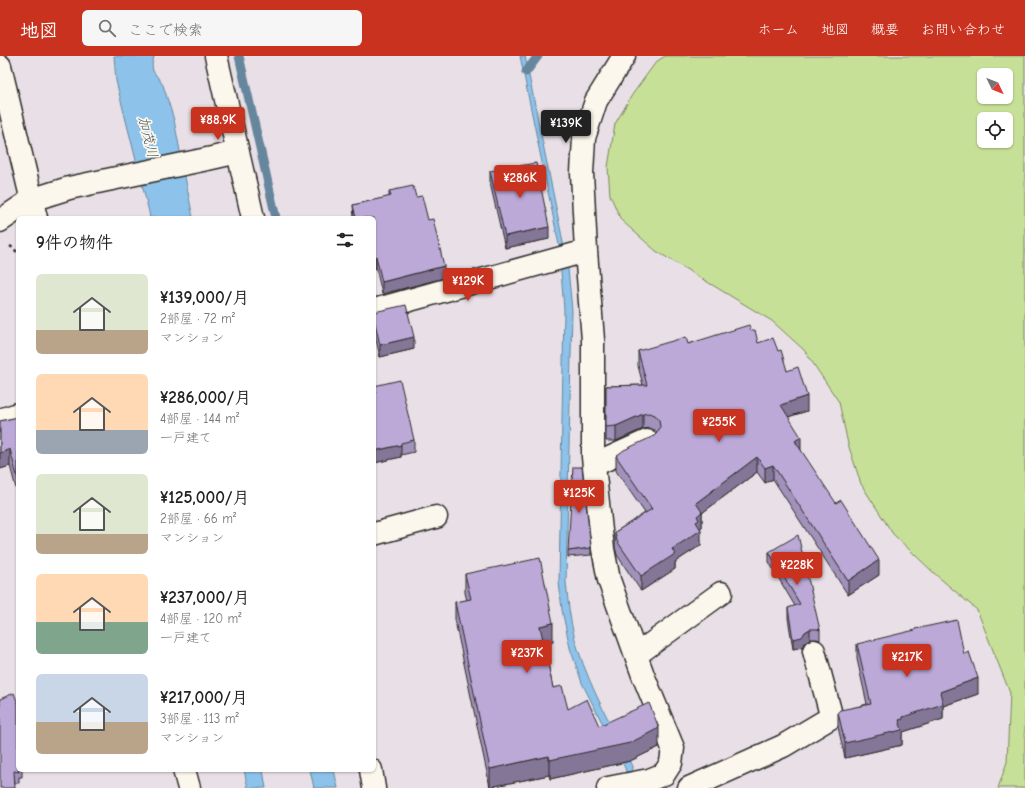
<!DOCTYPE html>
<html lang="ja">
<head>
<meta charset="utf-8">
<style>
	body { margin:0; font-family:"Comic Neue","Klee One",sans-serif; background:#f6f6f6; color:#222; height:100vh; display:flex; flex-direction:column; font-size:15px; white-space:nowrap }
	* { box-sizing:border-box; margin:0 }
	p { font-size:13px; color:#767676 }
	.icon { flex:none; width:22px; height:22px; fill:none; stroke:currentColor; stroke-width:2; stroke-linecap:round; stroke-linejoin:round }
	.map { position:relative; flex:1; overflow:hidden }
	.side { position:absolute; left:16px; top:160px; width:360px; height:556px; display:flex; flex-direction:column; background:#fff; border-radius:6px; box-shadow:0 1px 3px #0004 }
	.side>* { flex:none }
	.needle { width:26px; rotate:133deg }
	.controls { position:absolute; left:977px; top:12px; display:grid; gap:8px }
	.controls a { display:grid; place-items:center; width:36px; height:36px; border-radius:6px; background:#fff; box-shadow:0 1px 3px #0004; font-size:20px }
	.price { position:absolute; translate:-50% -34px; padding:0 9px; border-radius:4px; background:#c8321e; color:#fff; font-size:13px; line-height:26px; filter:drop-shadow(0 1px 2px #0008) }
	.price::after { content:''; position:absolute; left:50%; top:24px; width:12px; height:9px; margin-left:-6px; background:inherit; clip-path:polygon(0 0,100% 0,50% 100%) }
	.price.current { background:#222; color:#fff }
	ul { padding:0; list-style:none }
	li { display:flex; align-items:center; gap:12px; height:100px; padding:0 20px }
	li span { display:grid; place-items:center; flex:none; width:112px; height:80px; border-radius:6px; color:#555 }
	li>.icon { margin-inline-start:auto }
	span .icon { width:48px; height:48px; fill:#fffc; stroke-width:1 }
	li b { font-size:17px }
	h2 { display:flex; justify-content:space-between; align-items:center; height:48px; padding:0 20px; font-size:17px }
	header { display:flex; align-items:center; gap:24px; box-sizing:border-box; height:56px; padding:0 20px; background:#c8321e; color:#fff }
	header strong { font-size:19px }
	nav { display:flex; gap:22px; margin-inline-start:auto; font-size:14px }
	.search { width:280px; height:36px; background:#f6f6f6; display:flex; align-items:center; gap:10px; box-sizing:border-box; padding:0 14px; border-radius:6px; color:#767676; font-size:15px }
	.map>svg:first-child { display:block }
</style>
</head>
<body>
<header>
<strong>地図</strong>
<div class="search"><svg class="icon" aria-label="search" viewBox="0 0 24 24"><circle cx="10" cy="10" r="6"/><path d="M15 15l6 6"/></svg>ここで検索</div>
<nav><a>ホーム</a><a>地図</a><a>概要</a><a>お問い合わせ</a></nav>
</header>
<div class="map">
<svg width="1025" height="732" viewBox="0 0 1025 732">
	<rect width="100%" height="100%" fill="#e8e0e6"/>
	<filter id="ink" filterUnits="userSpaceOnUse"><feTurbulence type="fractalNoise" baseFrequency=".025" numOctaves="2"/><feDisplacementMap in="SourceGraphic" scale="8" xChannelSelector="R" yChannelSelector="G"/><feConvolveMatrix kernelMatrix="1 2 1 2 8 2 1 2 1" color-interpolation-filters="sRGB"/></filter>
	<g filter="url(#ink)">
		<!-- green -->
		<path fill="#c7e097" stroke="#798661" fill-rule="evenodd" d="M665 0H1025V732H998L1007 706 1010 637 977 554 935 518 893 478 861 428 848 388 839 346 804 294 772 265 656 195 621 164 610 139 608 111 615 68 632 39 656 6ZM984 19H1006V41H984ZM984 63H1006V85H984Z"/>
		<!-- water -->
		<path fill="#8dc2ea" stroke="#66869e" d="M114 0H154L152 9 153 15 163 29 174 64 193 162H150L149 156 116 25Z
			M520 0H525L561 176 568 213 572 254 566 526C568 547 571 573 578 593 591 634 613 672 632 710V715L626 716 625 712 582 627 570 592 562 554 559 526 564 254 559 189Z
			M244 714H263L266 732H248Z
			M310 714H334L338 732H314Z"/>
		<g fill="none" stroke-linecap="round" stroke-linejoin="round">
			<!-- stream -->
			<path stroke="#66869e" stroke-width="9" d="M239 0 276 162
				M526 16 538 0"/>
			<!-- minor casing -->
			<g stroke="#2b2b2b" stroke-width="25">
				<path id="minor" d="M216 0 253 162
					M0 10 36 162
					M0 165 31 144 69 132 212 102 238 96
					M374 254 586 195
					M0 364 18 358
					M594 409 647 385
					M374 478 436 461
					M636 599 721 537
					M184 714 189 732
					M371 714 374 732
					M608 732 649 724 664 718 671 707 673 692 643 619 609 524 603 493 593 401V284L586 195 582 117 584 82 596 45 624 0
					M689 732 783 690 830 662V655L814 595"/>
			</g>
			<!-- path -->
			<path stroke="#2b2b2b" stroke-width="2.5" stroke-dasharray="3 3" stroke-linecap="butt" d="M10 190 13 192 18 197"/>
			<!-- minor -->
			<use href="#minor" stroke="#fbf7ec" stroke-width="22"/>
		</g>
		<!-- wall -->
		<path fill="#a291ba" stroke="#2b2b2b" d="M490 115 549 183 505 192 490 127Z
			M389 135 416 141 444 222 382 238 376 212H374V162H354L353 149 389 141Z
			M374 256 414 293 380 301 374 275Z
			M751 275 758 287 778 295 787 315 807 355 788 361 801 395 879 519 848 539 773 423 765 427 757 416 702 457V471L700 473 701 489 675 506V513L641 535 617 499 615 491V476L645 457 616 415V400L654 380 658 377 655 374 649 372 643 373 616 385H606V330L643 329 638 310V295L688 288Z
			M374 330 414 384V396L401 399V401L374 407Z
			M18 361V440L10 410 0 413V365Z
			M591 492V499L568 501V495Z
			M769 496 820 574V584L817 583H810L805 586 802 591 793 593 788 562V552L795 550 769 506Z
			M465 518 553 585 544 588 553 632 568 653 599 670 659 691 630 705 550 723 549 719 490 731 455 565V546L467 544 465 537Z
			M857 588 964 598 978 638 943 650V663L903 676V678L902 679V689L845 702 838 671V656L867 648 857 603Z
			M0 643 18 714H22V721H19V727H15Z"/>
		<!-- shaded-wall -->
		<path fill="#847697" stroke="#2b2b2b" d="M549 171V183L505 192V180Z
			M374 200H376V212H374Z
			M444 210V222L382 238V226Z
			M414 281V293L380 301V289Z
			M807 340V355L781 363V349Z
			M643 358V373L616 385V370Z
			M801 381V395L795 385Z
			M401 389V401L374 407V395Z
			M10 393V410L0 413V397Z
			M757 401V416L702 457V471L699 473 701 474V489L675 506V513L641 535V520L672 493 696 447Z
			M773 409V423L765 427V412Z
			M879 504V519L848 539V525Z
			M553 567V585L540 589V570Z
			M810 573V583L805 586 802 591 793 593V583Z
			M978 622V638L943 650V663L903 676V678L902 679V689L845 702V687L899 664 903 661 940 636Z
			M659 672V691L630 705 550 723V704Z
			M549 700V719L490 731V713Z"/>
		<!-- building -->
		<path fill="#bca9d8" stroke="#2b2b2b" d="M536 107 549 171 505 180 490 115Z
			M413 130 416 141 422 140 428 164 433 163 444 210 382 226 376 200H374V162H356L353 149 391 140 389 135Z
			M406 249 414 281 380 289 374 263V256Z
			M749 269 751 275 755 274 758 287 773 282 778 295 781 294 787 315 798 311 807 340 781 349 801 381 795 385 836 447 841 444 879 504 848 525 773 409 765 412 757 401 696 447 702 456 697 460 699 464 696 466 701 474 672 493 675 498 641 520 617 485 615 476 652 453 616 400 624 394 654 380 658 376 660 371 659 364 655 359 649 357 643 358 616 370 606 371V330L647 329 638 295 686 281 688 288Z
			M400 324 414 384 401 387V389L374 395V337L376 336 374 330Z
			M18 361V424L10 393 0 397V365Z
			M573 411H582L591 492 568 495Z
			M798 479 820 574 817 573H810L805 576 802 581 793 583 788 552 800 548 769 496Z
			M540 502 553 567 540 570 553 632 562 630 568 653 587 643 599 670 649 647 659 672 630 687 550 704 549 700 490 713 455 546 471 543 465 518Z
			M957 564 964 598 969 596 978 622 940 636 943 648 903 661V663L899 664 902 674 845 687 838 656 840 654 871 648 857 588 915 574V573Z
			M14 637 18 648V710L19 716 14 715 15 732H0V643Z"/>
	</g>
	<g text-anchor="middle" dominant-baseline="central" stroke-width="3.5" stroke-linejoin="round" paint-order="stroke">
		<!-- water labels -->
		<g font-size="14" font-style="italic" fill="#485864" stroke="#fbf7ec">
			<text transform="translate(148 81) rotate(76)">加茂川</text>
		</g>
	</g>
</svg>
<div class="controls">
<a><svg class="needle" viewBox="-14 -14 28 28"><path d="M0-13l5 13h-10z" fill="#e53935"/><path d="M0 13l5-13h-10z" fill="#767676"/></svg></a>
<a><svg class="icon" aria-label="locate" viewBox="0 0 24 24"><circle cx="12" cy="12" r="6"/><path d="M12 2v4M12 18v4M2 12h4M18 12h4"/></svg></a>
</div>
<b class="price" style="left:218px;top:85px">¥88.9K</b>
<b class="price current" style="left:566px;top:88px">¥139K</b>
<b class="price" style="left:520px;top:143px">¥286K</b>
<b class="price" style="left:468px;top:246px">¥129K</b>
<b class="price" style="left:719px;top:387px">¥255K</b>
<b class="price" style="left:579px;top:458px">¥125K</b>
<b class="price" style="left:797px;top:530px">¥228K</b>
<b class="price" style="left:527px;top:618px">¥237K</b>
<b class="price" style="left:907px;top:622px">¥217K</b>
<section class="side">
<h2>9件の物件<svg class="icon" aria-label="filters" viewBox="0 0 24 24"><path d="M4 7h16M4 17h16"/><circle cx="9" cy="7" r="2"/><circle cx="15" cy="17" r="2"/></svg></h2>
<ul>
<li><span style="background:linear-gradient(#dfe7d0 70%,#b9a48a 0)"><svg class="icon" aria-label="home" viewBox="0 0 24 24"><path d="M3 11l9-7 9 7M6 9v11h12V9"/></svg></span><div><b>¥139,000/月</b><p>2部屋 · 72 m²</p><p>マンション</p></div></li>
<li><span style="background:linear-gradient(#ffd9b3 70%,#9aa5b1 0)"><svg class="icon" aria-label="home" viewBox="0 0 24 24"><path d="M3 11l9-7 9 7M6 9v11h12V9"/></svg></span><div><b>¥286,000/月</b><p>4部屋 · 144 m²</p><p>一戸建て</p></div></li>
<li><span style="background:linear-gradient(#dfe7d0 75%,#b9a48a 0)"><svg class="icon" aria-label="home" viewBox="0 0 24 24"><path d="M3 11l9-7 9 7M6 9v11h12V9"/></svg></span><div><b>¥125,000/月</b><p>2部屋 · 66 m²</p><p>マンション</p></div></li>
<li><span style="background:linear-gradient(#ffd9b3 60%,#7fa58c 0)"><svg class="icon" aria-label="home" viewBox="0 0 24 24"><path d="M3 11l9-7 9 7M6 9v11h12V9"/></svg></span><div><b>¥237,000/月</b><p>4部屋 · 120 m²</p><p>一戸建て</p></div></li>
<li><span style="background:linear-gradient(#c9d6e8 60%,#b9a48a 0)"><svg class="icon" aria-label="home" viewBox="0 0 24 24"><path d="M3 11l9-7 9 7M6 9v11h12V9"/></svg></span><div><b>¥217,000/月</b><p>3部屋 · 113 m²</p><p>マンション</p></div></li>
</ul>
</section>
</div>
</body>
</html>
